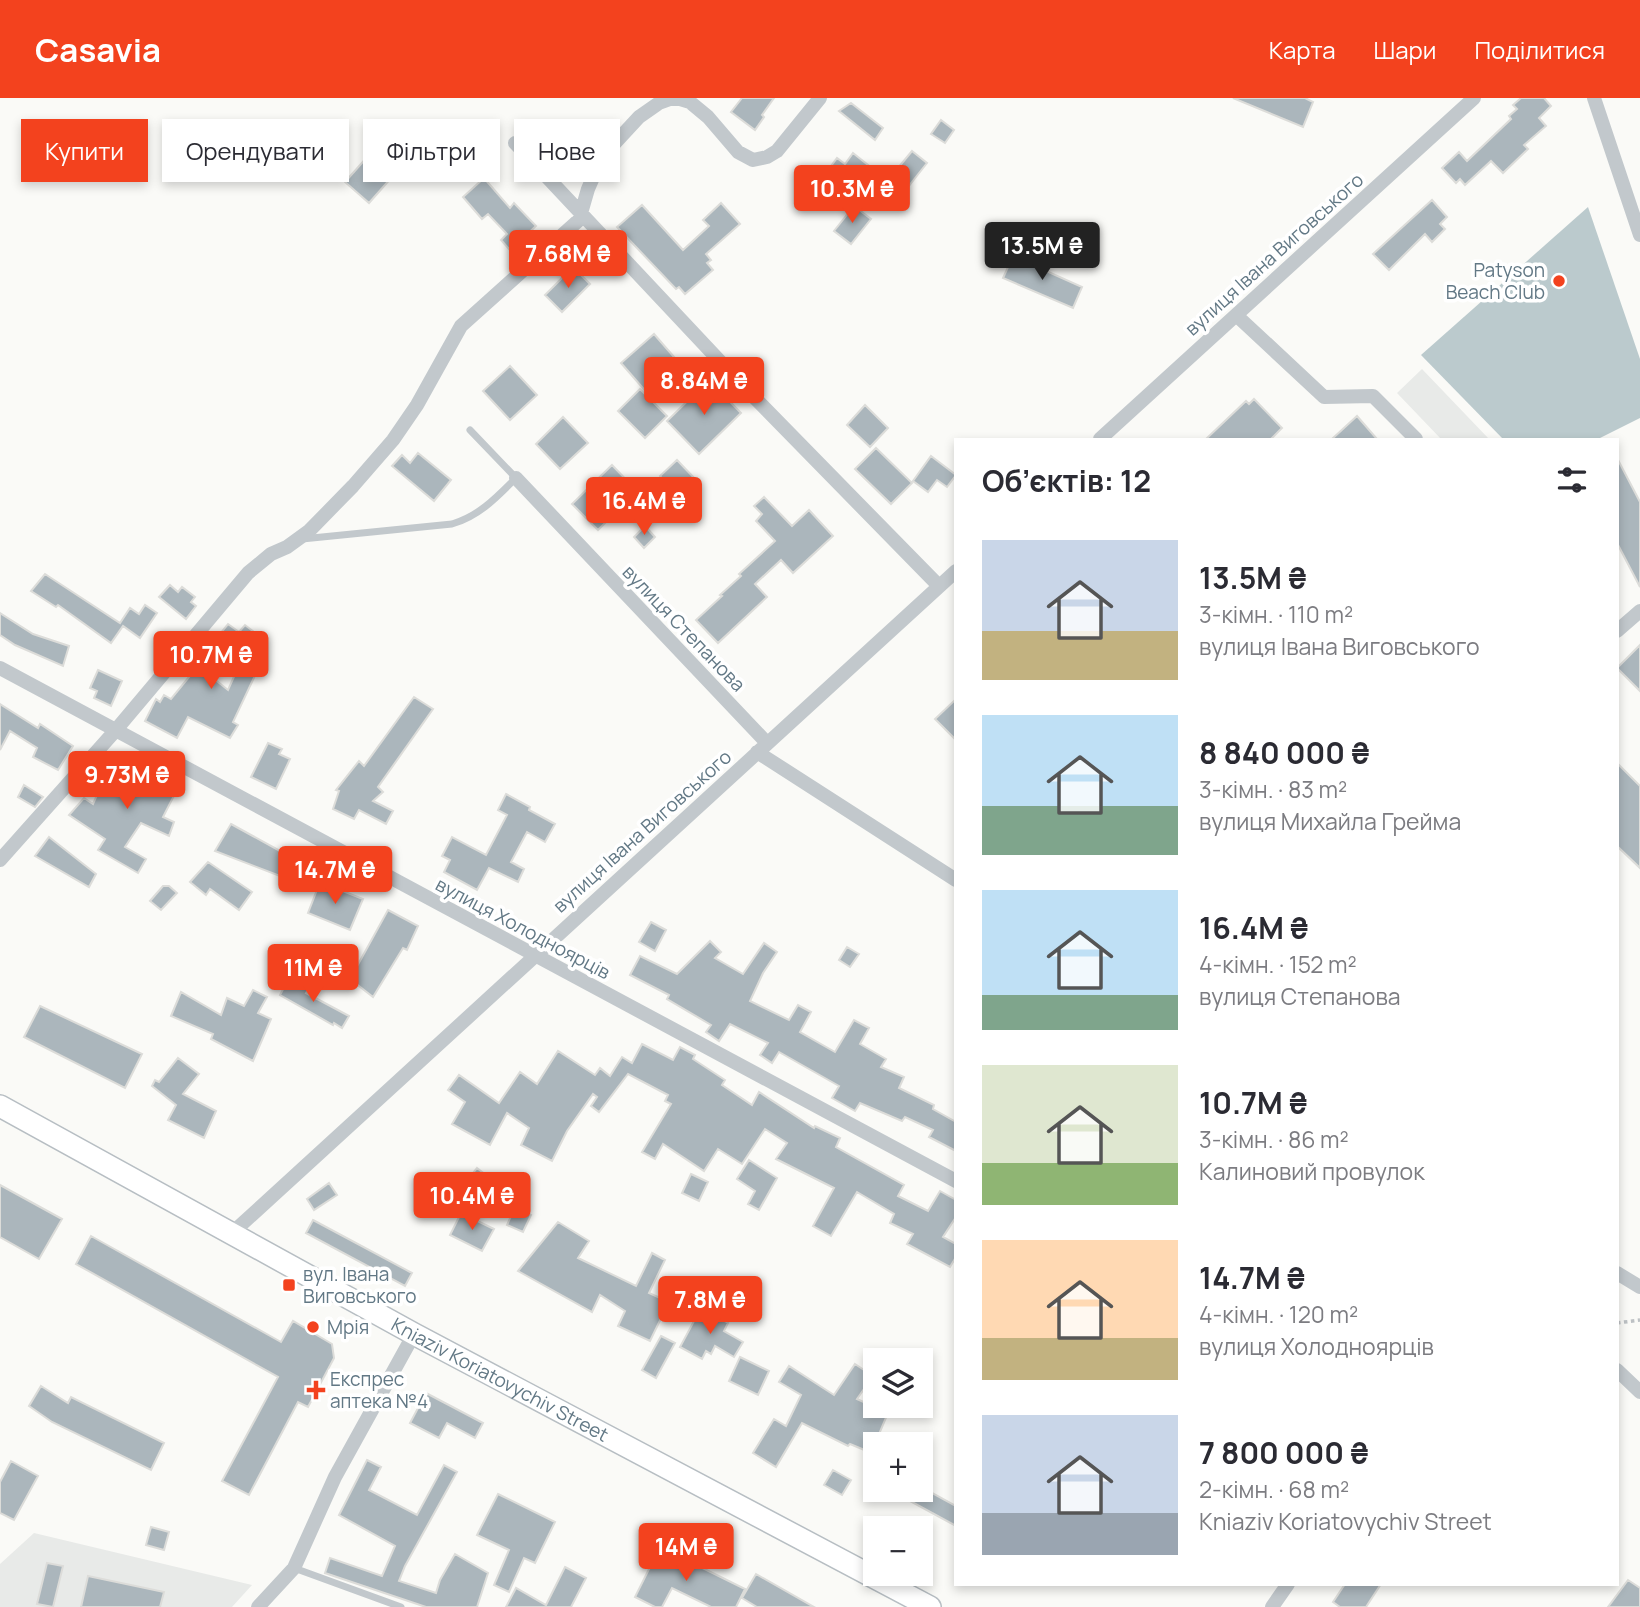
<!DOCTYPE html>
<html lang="uk">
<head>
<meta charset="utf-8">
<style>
	body { margin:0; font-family:Manrope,sans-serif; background:#f7f7f7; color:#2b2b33; height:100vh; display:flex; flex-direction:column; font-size:26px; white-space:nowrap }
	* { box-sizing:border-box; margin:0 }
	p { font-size:23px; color:#7c7c81 }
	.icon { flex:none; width:38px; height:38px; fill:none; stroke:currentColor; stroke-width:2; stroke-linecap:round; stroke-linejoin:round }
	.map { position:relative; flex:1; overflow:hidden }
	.sheet { position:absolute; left:954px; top:340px; width:665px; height:1148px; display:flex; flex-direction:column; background:#fff; border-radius:0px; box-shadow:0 4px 10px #0003 }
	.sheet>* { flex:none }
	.banner { position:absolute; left:21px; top:21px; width:665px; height:63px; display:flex; gap:14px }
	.buttons { position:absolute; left:863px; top:1250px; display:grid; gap:14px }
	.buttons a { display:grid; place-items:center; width:70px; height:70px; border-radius:0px; background:#fff; box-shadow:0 4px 10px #0003; font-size:35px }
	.price { position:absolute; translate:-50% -60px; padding:0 16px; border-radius:7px; background:#f3421e; color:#fff; font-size:23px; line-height:46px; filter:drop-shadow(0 2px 4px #0008) }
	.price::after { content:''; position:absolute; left:50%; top:42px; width:21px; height:16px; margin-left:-10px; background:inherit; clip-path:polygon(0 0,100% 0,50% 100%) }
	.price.current { background:#222; color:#fff }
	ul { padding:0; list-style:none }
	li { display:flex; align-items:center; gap:21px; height:175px; padding:0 28px }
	li span { display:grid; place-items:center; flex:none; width:196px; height:140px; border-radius:0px; color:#555 }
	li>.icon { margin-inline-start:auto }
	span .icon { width:84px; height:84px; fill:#fffc; stroke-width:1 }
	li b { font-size:30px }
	h2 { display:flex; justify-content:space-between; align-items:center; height:84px; padding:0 28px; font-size:30px }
	.pill { padding:0 24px; border-radius:0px; background:#fff; box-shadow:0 4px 10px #0003; font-size:24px; line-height:63px }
	.pill.current { background:#f3421e; color:#fff }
	header { display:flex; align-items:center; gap:42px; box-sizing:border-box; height:98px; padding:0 35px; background:#f3421e; color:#fff }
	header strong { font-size:33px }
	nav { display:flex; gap:38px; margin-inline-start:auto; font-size:24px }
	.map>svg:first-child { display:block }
</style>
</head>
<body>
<header>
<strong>Casavia</strong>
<nav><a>Карта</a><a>Шари</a><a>Поділитися</a></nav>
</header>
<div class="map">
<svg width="1640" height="1509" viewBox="0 0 1640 1509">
	<rect width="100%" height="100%" fill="#fafaf7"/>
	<!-- built -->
	<path fill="#e8eae8" d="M1422 271 1489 341H1441L1397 295Z
		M34 1435 252 1487 232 1509H0V1466Z"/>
	<!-- water -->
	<path fill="#bbcacd" d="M1588 109 1640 261V320L1598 341H1503L1421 257Z"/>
	<!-- building -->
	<path fill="#abb6bc" stroke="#dcdcd9" stroke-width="2" d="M742 0H774L762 17 764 19 755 32 731 14Z
		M1233 0H1305L1313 4 1303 29Z
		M1521 0H1544L1551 8 1539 20 1546 28 1524 47 1528 51 1503 75 1491 63 1465 87 1460 81 1456 85 1442 70 1459 54 1467 63 1511 21 1509 18 1517 11 1513 7Z
		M851 5 883 30 875 42 839 13Z
		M941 22 954 32 945 45 931 36Z
		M556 24 583 45 565 68 539 47Z
		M376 49 400 70 369 105 345 84Z
		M912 53 927 65 908 89 893 76Z
		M853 55 868 67 858 79 863 83 846 104 820 83 837 60 845 66Z
		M484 80 510 110 514 105 536 128 510 152 501 142 507 136 488 116 482 121 463 99Z
		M1432 102 1447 119 1440 126 1445 131 1432 144 1425 136 1389 172 1373 156Z
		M721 105 740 126 706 156 711 162 707 165 713 172 685 196 679 189 676 191 617 129 642 107 683 152 709 128 703 122Z
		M854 108 871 121 851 146 834 133Z
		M1013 158 1082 189 1073 210 1003 180Z
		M573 169 590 186 562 214 545 197Z
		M654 236 681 267 648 296 621 265Z
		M510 268 537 297 510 322 483 293Z
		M709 282 741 315 699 356 667 323Z
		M640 291 667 318 645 340 618 313Z
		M1254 301 1282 330 1271 341H1206L1246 303 1249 306Z
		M865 307 888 330 870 349 847 327Z
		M1357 318 1377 341H1332Z
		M563 319 588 345 560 371 536 346Z
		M876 350 912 385 891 406 855 371Z
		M418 355 451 382 434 403 392 368 402 357 410 365Z
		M931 358 956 377 947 389 937 382 928 394 913 383Z
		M1617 360 1640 404V489L1617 445Z
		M677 362 698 384 680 401 660 378Z
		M612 367 637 393 598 432 572 406Z
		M764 399 792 428 809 412 833 438 793 475 781 462 755 486 767 499 718 545 696 522 722 498 720 497 741 478 739 476 775 443 756 423 762 416 754 408Z
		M645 428 655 439 644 450 634 439Z
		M45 476 120 525 130 510 139 516 145 507 157 515 140 540 123 528 111 545 58 507 56 509 31 493Z
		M170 487 178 494 182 489 195 499 191 504 196 508 186 521 159 499Z
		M0 515 33 536 69 548 63 568 15 547 0 537Z
		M228 526 239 534 245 527 263 541 246 563 259 569 233 624 238 627 230 640 188 619 177 640 145 623 156 601 160 604 164 597 171 601 198 568 228 592 241 563 215 542Z
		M1640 547V593L1617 570Z
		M98 572 122 583 111 608 94 600 97 593 90 590Z
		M414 599 433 611 378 689 383 694 373 703 393 713 386 726 359 712 354 721 333 711 339 693 336 692 359 663 364 668Z
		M956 601V642L935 621Z
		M0 606 38 630 40 626 73 648 58 672 33 659 37 650 10 633 0 652Z
		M268 645 282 651 279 656 290 661 276 691 251 679Z
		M113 661 157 685 160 675 180 686 163 719 174 724 169 738 141 725 125 749 146 761 138 775 98 752 105 741 69 717 84 700 93 706Z
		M1617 665 1640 688V770L1617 748Z
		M24 687 43 699 35 709 18 699Z
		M506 696 530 709 529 712 555 726 545 744 527 734 511 764 524 771 518 784 489 770 477 792 444 774 450 762 442 758 452 739 486 757 507 717 498 712Z
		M231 726 291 759 280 778 215 753Z
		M49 739 96 776 89 789 35 758Z
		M208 764 252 794 239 812 210 791 206 797 190 784Z
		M320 784 363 801 350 832 308 815Z
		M163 788H169L177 795 161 812 150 803Z
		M388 812 418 828 407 852 403 850 373 899 350 881Z
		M651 824 666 832 655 853 639 844Z
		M710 843 721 854 715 860 743 876 764 845 777 854 763 875 750 903 789 922 798 907 811 914 800 934 835 954 854 922 869 930 860 946 886 961 881 969 904 979 899 990 934 1007 933 1011 956 1024V1053L929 1039 933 1032 905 1019 902 1023 860 1005 855 1013 832 1000 839 988 779 954 772 965 760 957 768 945 730 926 719 943 706 934 711 927 667 901 669 897 630 877 640 858 677 876Z
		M847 849 859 856 850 869 839 862Z
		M289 880 309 890 306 895 349 918 342 930 334 925 333 927 280 897Z
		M253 892 267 899 258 915 271 921 253 963 211 941 213 936 171 918 181 894 221 917 227 900 244 908Z
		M40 908 142 956 125 990 24 939Z
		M642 946 673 962 680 949 695 957 693 961 725 982 722 987 752 1007 759 994 814 1030 815 1028 840 1040 836 1049 904 1087 898 1098 928 1113 940 1093 956 1102V1119L943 1139 956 1146V1159L950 1169 907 1146 913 1136 890 1125 894 1116 857 1094 831 1138 813 1128 834 1090 776 1061 787 1045 765 1031 742 1066 718 1051 704 1073 663 1046 655 1061 642 1054 671 1006 665 1003 668 997 628 976 599 1014 591 1008 597 999 593 996 567 1033 552 1063 521 1047 529 1030 507 1015 490 1047 452 1026 465 1004 448 992 459 977 499 1005 520 974 537 986 558 953 595 977 600 970 610 978 622 959 632 965Z
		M178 960 199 976 183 996 216 1013 204 1040 168 1022 176 1007 152 988 155 982 159 984Z
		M749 1062 777 1080 759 1112 748 1106 755 1093 737 1081Z
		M477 1070 491 1081 474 1102 460 1092Z
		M691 1076 708 1084 699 1103 682 1095Z
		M329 1085 337 1097 314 1112 307 1101Z
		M0 1087 62 1121 39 1161 0 1139Z
		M515 1109 531 1117 523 1134 507 1127Z
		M461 1115 494 1131 482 1153 450 1137Z
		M313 1122 412 1175 405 1188 306 1135Z
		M558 1124 589 1143 578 1160 636 1188 652 1155 665 1162 649 1195 669 1204 650 1243 618 1228 625 1213 600 1197 592 1214 518 1173Z
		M91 1138 281 1244 293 1223 332 1246 334 1260 308 1309 298 1304 249 1397 222 1383 278 1279 76 1166Z
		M701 1210 728 1225 724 1233 743 1244 734 1259 715 1248 711 1256 706 1253 702 1261 680 1249Z
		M661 1238 675 1245 656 1280 642 1272Z
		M740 1259 769 1273 758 1297 729 1283Z
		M855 1266 873 1278 857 1301 888 1315 879 1336 895 1346H875V1359L862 1351 850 1346 848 1348 802 1325 776 1369 753 1355 774 1321 786 1328 801 1297 779 1284 789 1268 834 1297Z
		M41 1288 68 1305 71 1299 164 1345 151 1372 52 1324 29 1308Z
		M426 1295 483 1325 475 1340 447 1325 439 1340 410 1325Z
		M367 1362 381 1369 369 1392 417 1417 444 1367 457 1374 405 1468 399 1483 436 1495 440 1482 455 1456 488 1475 477 1509H426L325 1475 330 1460 382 1478 395 1448 339 1417Z
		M11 1363 38 1378 14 1422 0 1415V1384Z
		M833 1372 851 1382 842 1397 824 1387Z
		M888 1391H925L956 1408V1428Z
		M498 1396 555 1424 535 1465 524 1460 509 1494 494 1487 509 1452 477 1437Z
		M151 1429 169 1434 164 1452 146 1447Z
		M660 1449 745 1491 736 1509H711L672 1490 662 1509H655L635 1499Z
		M47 1465 63 1468 53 1509 37 1506Z
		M565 1469 586 1480 571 1509H506L516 1490 546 1507Z
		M756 1476 814 1509H757L742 1500Z
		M88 1478 164 1494 160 1509H81Z
		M1628 1482 1640 1490V1509H1608Z
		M1345 1486H1381L1366 1509H1340L1333 1504Z"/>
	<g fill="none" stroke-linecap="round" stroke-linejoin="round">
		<!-- secondary casing -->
		<g stroke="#b7bec3" stroke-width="24">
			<g id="secondary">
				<path id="s1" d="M0 1008 414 1236 930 1509"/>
			</g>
		</g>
		<!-- path -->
		<path stroke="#bdc1c4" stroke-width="3.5" stroke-dasharray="3.5 3.5" stroke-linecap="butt" d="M1617 1225 1640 1222"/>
		<!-- service -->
		<path stroke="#c2c8cc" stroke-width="7" d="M302 441 452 426C479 418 496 400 516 380L470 332
			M294 1470 401 1509"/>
		<!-- minor -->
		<path stroke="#c2c8cc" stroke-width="14" d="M1594 0 1640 137
			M515 45 746 291 939 488
			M1236 217 1324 299 1373 298 1416 341
			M1100 341 1474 0
			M516 380 767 645
			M1617 533 1640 513
			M0 570 956 1083
			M757 654 956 782
			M0 762 115 633 248 475 271 456 287 449 309 433 353 388 393 342 417 307 461 228 579 122 588 91 598 68 614 46 639 19 659 5 670 1H680L690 4 708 19 738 54 753 62 767 59 777 53 820 0
			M231 1136 956 473
			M1617 1175 1640 1189
			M1617 1272 1640 1294
			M258 1509 294 1470 335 1379 414 1236
			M1272 1509 1288 1486"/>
		<!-- secondary -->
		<use href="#secondary" stroke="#fff" stroke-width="21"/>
	</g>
	<!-- markers -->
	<g fill="#f3421e" stroke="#fff" stroke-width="2.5">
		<circle cx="1559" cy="183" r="7"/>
		<rect x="282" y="1180" width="14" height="14" rx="3.5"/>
		<circle cx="313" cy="1229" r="7"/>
		<path d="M312.5 1281.5h7v7h7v7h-7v7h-7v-7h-7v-7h7z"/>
	</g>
	<g text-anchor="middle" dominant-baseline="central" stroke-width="7" stroke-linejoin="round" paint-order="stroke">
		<!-- street labels -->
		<g font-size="19" fill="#627885" stroke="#fff">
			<text transform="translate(1274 156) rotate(-42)">вулиця Івана Виговського</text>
			<text transform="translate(684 530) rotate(46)">вулиця Степанова</text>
			<text transform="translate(642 733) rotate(-42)">вулиця Івана Виговського</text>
			<text transform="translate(523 830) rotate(28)">вулиця Холодноярців</text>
			<text stroke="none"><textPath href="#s1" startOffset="570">Kniaziv Koriatovychiv Street</textPath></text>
		</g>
		<!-- poi labels -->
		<g font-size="19" fill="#627885" stroke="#fff" text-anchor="start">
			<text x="1545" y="172" text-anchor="end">Patyson<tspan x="1545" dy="22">Beach Club</tspan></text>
			<text x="303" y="1176">вул. Івана<tspan x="303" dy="22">Виговського</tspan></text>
			<text x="327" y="1229">Мрія</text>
			<text x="330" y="1281">Експрес<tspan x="330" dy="22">аптека №4</tspan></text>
		</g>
	</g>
</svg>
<div class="buttons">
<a><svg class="icon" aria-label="layers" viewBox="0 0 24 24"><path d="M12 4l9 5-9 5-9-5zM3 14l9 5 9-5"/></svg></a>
<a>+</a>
<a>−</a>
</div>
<b class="price" style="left:852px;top:127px">10.3M ₴</b>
<b class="price current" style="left:1042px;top:184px">13.5M ₴</b>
<b class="price" style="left:568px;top:192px">7.68M ₴</b>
<b class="price" style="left:704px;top:319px">8.84M ₴</b>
<b class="price" style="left:644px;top:439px">16.4M ₴</b>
<b class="price" style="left:211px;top:593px">10.7M ₴</b>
<b class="price" style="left:127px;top:713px">9.73M ₴</b>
<b class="price" style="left:335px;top:808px">14.7M ₴</b>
<b class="price" style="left:313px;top:906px">11M ₴</b>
<b class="price" style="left:472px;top:1134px">10.4M ₴</b>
<b class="price" style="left:710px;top:1238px">7.8M ₴</b>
<b class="price" style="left:686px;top:1485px">14M ₴</b>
<div class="banner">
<a class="pill current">Купити</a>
<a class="pill">Орендувати</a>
<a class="pill">Фільтри</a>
<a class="pill">Нове</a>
</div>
<section class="sheet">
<h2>Об’єктів: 12<svg class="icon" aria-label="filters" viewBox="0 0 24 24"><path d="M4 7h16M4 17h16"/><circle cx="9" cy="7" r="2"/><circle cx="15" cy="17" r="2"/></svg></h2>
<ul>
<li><span style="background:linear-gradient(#c9d6e8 65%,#c2b280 0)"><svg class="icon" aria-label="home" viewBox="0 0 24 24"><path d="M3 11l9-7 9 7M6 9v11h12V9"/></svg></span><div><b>13.5M ₴</b><p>3-кімн. · 110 m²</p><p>вулиця Івана Виговського</p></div></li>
<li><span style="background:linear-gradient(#bfe0f5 65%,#7fa58c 0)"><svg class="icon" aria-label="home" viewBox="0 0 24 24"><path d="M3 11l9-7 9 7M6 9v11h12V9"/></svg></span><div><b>8 840 000 ₴</b><p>3-кімн. · 83 m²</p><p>вулиця Михайла Грейма</p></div></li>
<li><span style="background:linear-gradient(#bfe0f5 75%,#7fa58c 0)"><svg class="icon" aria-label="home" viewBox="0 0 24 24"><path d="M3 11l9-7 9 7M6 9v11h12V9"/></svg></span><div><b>16.4M ₴</b><p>4-кімн. · 152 m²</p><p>вулиця Степанова</p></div></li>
<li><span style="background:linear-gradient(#dfe7d0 70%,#8fb573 0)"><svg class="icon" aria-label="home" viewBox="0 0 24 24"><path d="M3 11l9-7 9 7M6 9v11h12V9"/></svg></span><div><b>10.7M ₴</b><p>3-кімн. · 86 m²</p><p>Калиновий провулок</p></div></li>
<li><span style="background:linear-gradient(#ffd9b3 70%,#c2b280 0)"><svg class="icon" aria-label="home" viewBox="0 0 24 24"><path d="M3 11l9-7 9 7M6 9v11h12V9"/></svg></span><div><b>14.7M ₴</b><p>4-кімн. · 120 m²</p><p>вулиця Холодноярців</p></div></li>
<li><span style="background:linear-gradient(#c9d6e8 70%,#9aa5b1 0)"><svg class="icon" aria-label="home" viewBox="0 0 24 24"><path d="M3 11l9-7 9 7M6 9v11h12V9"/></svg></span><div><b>7 800 000 ₴</b><p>2-кімн. · 68 m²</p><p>Kniaziv Koriatovychiv Street</p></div></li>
</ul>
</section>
</div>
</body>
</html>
